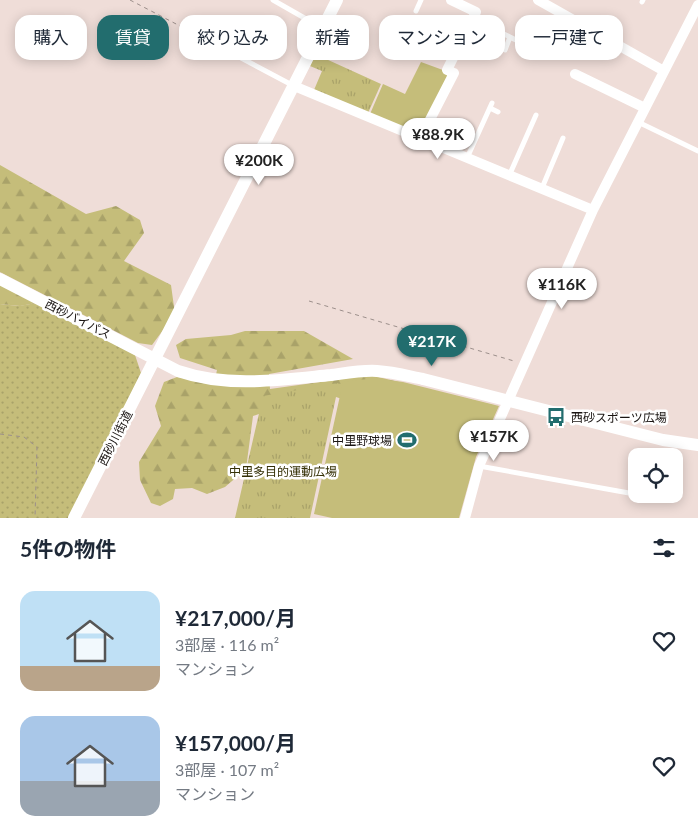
<!DOCTYPE html>
<html lang="ja">
<head>
<meta charset="utf-8">
<style>
	body { margin:0; font-family:Lato,"Noto Sans JP",sans-serif; background:#f6f6f7; color:#1f2937; height:100vh; display:flex; flex-direction:column; font-size:19px; white-space:nowrap }
	* { box-sizing:border-box; margin:0 }
	p { font-size:16px; color:#747a83 }
	.icon { flex:none; width:28px; height:28px; fill:none; stroke:currentColor; stroke-width:2; stroke-linecap:round; stroke-linejoin:round }
	.map { position:relative; height:518px; overflow:hidden }
	.drawer { display:flex; flex-direction:column; background:#fff; flex:1 }
	.drawer>* { flex:none }
	.guide { position:absolute; left:15px; top:15px; width:669px; height:45px; display:flex; gap:10px }
	.fabs { position:absolute; left:628px; top:448px; display:grid; gap:10px }
	.fabs a { display:grid; place-items:center; width:55px; height:55px; border-radius:10px; background:#fff; box-shadow:0 2px 12px #0003; font-size:25px }
	.price { position:absolute; translate:-50% -42px; padding:0 11px; border-radius:18px; background:#fff; color:#222; font-size:16px; line-height:32px; filter:drop-shadow(0 1px 2px #0008) }
	.price::after { content:''; position:absolute; left:50%; top:30px; width:15px; height:11px; margin-left:-8px; background:inherit; clip-path:polygon(0 0,100% 0,50% 100%) }
	.price.active { background:#226d6e; color:#fff }
	ul { padding:0; list-style:none }
	li { display:flex; align-items:center; gap:15px; height:125px; padding:0 20px }
	li span { display:grid; place-items:center; flex:none; width:140px; height:100px; border-radius:15px; color:#555 }
	li>.icon { margin-inline-start:auto }
	span .icon { width:60px; height:60px; fill:#fffc; stroke-width:1 }
	li b { font-size:21px }
	h2 { display:flex; justify-content:space-between; align-items:center; height:60px; padding:0 20px; font-size:21px }
	.tag { padding:0 18px; border-radius:15px; background:#fff; box-shadow:0 2px 12px #0003; font-size:18px; line-height:45px }
	.tag.active { background:#226d6e; color:#fff }
	.map>svg:first-child { display:block }
</style>
</head>
<body>
<div class="map">
<svg width="698" height="518" viewBox="0 0 698 518">
	<defs>
		<pattern id="grass-dots" width="8" height="8" patternUnits="userSpaceOnUse" patternTransform="scale(1.25)"><rect width="8" height="8" fill="#c5bd7a"/><path d="M2 2h.1M6 6h.1" fill="none" stroke="#a9a269" stroke-width="1.8" stroke-linecap="round"/></pattern>
		<pattern id="forest-firs" width="22" height="20" patternUnits="userSpaceOnUse" patternTransform="scale(1.25)"><rect width="22" height="20" fill="#c5bd7a"/><path d="M5 1l3.5 6h-7zM16 11l3.5 6h-7z" fill="#a9a269"/></pattern>
		<pattern id="park-tufts" width="24" height="20" patternUnits="userSpaceOnUse" patternTransform="scale(1.25)"><rect width="24" height="20" fill="#c5bd7a"/><path d="M3 7l-1-3M5 7V3M7 7l1-3M15 17l-1-3M17 17v-4M19 17l1-3" fill="none" stroke="#a9a269"/></pattern>
	</defs>
	<rect width="100%" height="100%" fill="#efddd8"/>
	<!-- grass -->
	<path fill="url(#grass-dots)" d="M36 303 135 355 141 373 70 518H0V304L19 306Z"/>
	<!-- forest -->
	<path fill="url(#forest-firs)" d="M0 165 86 214 116 206 140 220 144 233 124 261 171 285 175 314 152 345 138 343 0 272Z
		M0 284 36 303 20 306 0 304Z
		M245 331H304L353 359 269 374 270 389 370 375 493 405H360L321 392 253 416 246 469 225 487 207 494 192 488 175 489 173 499 160 506 151 503 140 480 139 462 161 426 155 406 164 382 177 377 214 384 217 370 180 358 176 345 186 339 231 335Z"/>
	<!-- park -->
	<path fill="url(#park-tufts)" d="M315 54 381 84 368 113 314 90 322 71 310 66Z
		M339 383 310 518H235L263 396Z"/>
	<!-- pitch -->
	<path fill="#c5bd7a" d="M421 62 451 73 419 134 370 114 383 84 405 94Z
		M375 378 403 382 499 406 476 457 459 518H332L314 514 343 382Z"/>
	<g fill="none" stroke-linecap="round" stroke-linejoin="round">
		<!-- path -->
		<path stroke="#9c8f8b" stroke-width="1" stroke-dasharray="4 4" stroke-linecap="butt" d="M130 0 205 39
			M309 301 514 361
			M0 434 24 437 37 447 35 518"/>
		<!-- service -->
		<path stroke="#fff" stroke-width="5" d="M273 0 322 28
			M642 2 643 0
			M416 11 421 0
			M473 19 518 41
			M211 42 292 85
			M505 50 510 37
			M490 108 498 112
			M638 122 698 151
			M467 158 492 103
			M509 176 536 115
			M542 188 563 138
			M479 466 629 493"/>
		<!-- minor -->
		<path stroke="#fff" stroke-width="10" d="M538 0 664 71
			M575 74 645 108
			M294 86 593 210
			M420 139 454 73 447 70 476 12 451 0
			M465 518 479 466 593 210 698 5"/>
		<!-- tertiary -->
		<path stroke="#fff" stroke-width="12" d="M0 279 178 371C228 388 280 380 331 375 346 373 362 370 377 371 393 372 408 376 423 379L663 440 698 445
			M74 518 337 0"/>
	</g>
	<!-- icons -->
	<defs>
		<g id="bus-bare" transform="scale(1.5)"><path d="M-5-6H5V4H4V6H2V4H-2V6H-4V4H-5ZM-3.5-4V0h7V-4ZM-3.5 1.2v1.5H-2V1.2ZM2 1.2v1.5H3.5V1.2Z" fill="#226d6e" stroke="#fff" stroke-width="2.5" paint-order="stroke"/></g>
		<g id="stadium-bare" transform="scale(1.5)"><path d="M0-5a6.5 5 0 1 0 0 10a6.5 5 0 1 0 0-10ZM-3.5-1.8h7v3.6h-7Z" fill="#226d6e" stroke="#fff" stroke-width="2.5" paint-order="stroke"/></g>
	</defs>
	<g fill-rule="evenodd">
		<use href="#bus-bare" x="556" y="417"/>
		<use href="#stadium-bare" x="407" y="440"/>
	</g>
	<g text-anchor="middle" dominant-baseline="central" stroke-width="5" stroke-linejoin="round" paint-order="stroke">
		<!-- street labels -->
		<g font-size="12" fill="#1a1513" stroke="#fff">
			<text transform="translate(78 319) rotate(27)">西砂バイパス</text>
			<text transform="translate(115 438) rotate(-63)">西砂川街道</text>
		</g>
		<!-- poi labels -->
		<g font-size="12" fill="#1a1513" stroke="#fff" text-anchor="start">
			<text x="571" y="417">西砂スポーツ広場</text>
			<text x="392" y="440" text-anchor="end">中里野球場</text>
		</g>
		<!-- park labels -->
		<g font-size="12" fill="#353006" stroke="#fff">
			<text x="283" y="471">中里多目的運動広場</text>
		</g>
	</g>
</svg>
<div class="fabs">
<a><svg class="icon" aria-label="locate" viewBox="0 0 24 24"><circle cx="12" cy="12" r="6"/><path d="M12 2v4M12 18v4M2 12h4M18 12h4"/></svg></a>
</div>
<b class="price" style="left:438px;top:160px">¥88.9K</b>
<b class="price" style="left:259px;top:186px">¥200K</b>
<b class="price" style="left:562px;top:310px">¥116K</b>
<b class="price active" style="left:432px;top:367px">¥217K</b>
<b class="price" style="left:494px;top:462px">¥157K</b>
<div class="guide">
<a class="tag">購入</a>
<a class="tag active">賃貸</a>
<a class="tag">絞り込み</a>
<a class="tag">新着</a>
<a class="tag">マンション</a>
<a class="tag">一戸建て</a>
</div>
</div>
<section class="drawer">
<h2>5件の物件<svg class="icon" aria-label="filters" viewBox="0 0 24 24"><path d="M4 7h16M4 17h16"/><circle cx="9" cy="7" r="2"/><circle cx="15" cy="17" r="2"/></svg></h2>
<ul>
<li><span style="background:linear-gradient(#bfe0f5 75%,#b9a48a 0)"><svg class="icon" aria-label="home" viewBox="0 0 24 24"><path d="M3 11l9-7 9 7M6 9v11h12V9"/></svg></span><div><b>¥217,000/月</b><p>3部屋 · 116 m²</p><p>マンション</p></div><svg class="icon" aria-label="heart" viewBox="0 0 24 24"><path d="M12 20l-8-8c-3-5 5-10 8-4 3-6 11-1 8 4z"/></svg></li>
<li><span style="background:linear-gradient(#a9c7e8 65%,#9aa5b1 0)"><svg class="icon" aria-label="home" viewBox="0 0 24 24"><path d="M3 11l9-7 9 7M6 9v11h12V9"/></svg></span><div><b>¥157,000/月</b><p>3部屋 · 107 m²</p><p>マンション</p></div><svg class="icon" aria-label="heart" viewBox="0 0 24 24"><path d="M12 20l-8-8c-3-5 5-10 8-4 3-6 11-1 8 4z"/></svg></li>
</ul>
</section>
</body>
</html>
